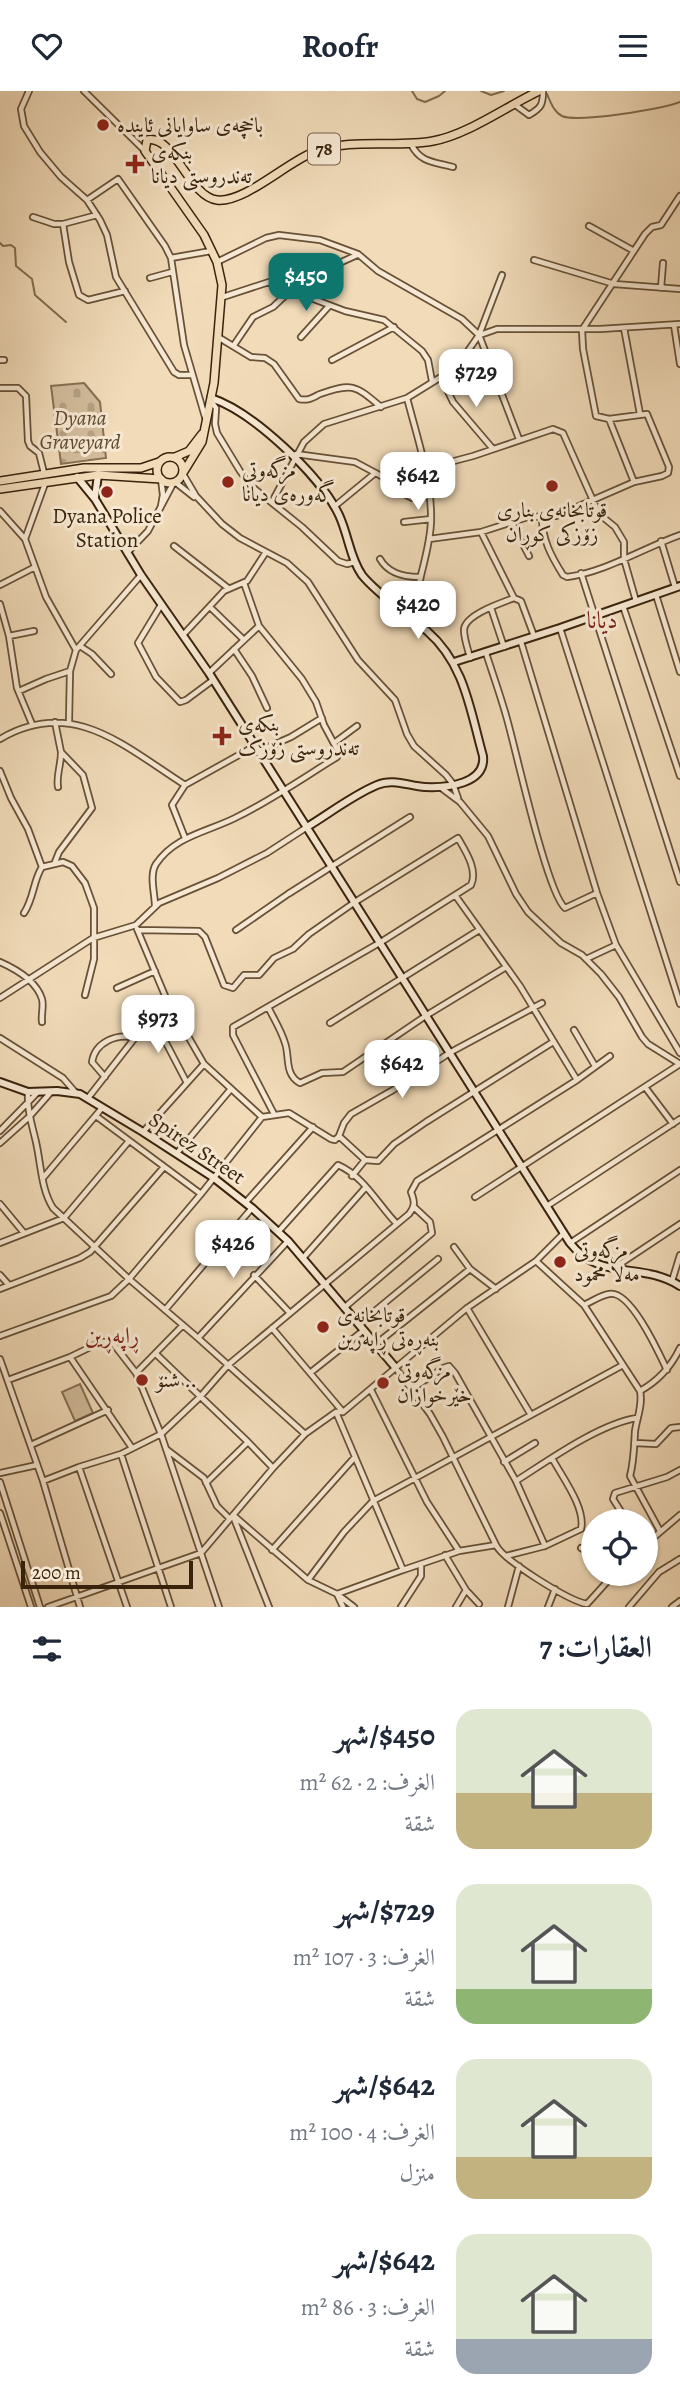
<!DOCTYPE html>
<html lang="ar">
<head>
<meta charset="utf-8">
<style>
	body { margin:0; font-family:Alegreya,Amiri,serif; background:#f2f2f3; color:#1f2937; direction:rtl; height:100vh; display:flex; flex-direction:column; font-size:26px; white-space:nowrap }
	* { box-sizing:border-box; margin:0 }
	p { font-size:23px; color:#747a83 }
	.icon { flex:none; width:38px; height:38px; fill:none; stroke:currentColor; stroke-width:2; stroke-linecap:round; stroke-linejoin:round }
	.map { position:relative; height:1516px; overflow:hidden; direction:ltr }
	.side { display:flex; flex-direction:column; background:#fff; flex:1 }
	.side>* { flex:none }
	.fabs { position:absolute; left:581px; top:1418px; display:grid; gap:14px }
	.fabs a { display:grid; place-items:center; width:77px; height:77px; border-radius:50%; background:#fff; box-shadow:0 2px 5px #0004; font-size:35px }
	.scale { position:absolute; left:21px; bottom:18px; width:172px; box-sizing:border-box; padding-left:7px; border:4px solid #39230c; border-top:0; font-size:19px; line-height:24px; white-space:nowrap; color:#39230c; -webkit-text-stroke:5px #f6e8d2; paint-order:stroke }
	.price { position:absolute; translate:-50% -60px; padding:0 16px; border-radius:14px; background:#fff; color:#222; font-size:23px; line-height:46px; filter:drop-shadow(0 2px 4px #0008) }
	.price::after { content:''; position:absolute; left:50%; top:42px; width:21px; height:16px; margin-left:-10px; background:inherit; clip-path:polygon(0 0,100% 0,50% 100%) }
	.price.on { background:#0f766e; color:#fff }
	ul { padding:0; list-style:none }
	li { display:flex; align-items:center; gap:21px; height:175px; padding:0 28px }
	li span { display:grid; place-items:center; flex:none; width:196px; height:140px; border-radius:21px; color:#555 }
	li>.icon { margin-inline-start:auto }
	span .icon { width:84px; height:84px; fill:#fffc; stroke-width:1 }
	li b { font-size:30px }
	h2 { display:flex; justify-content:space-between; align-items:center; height:84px; padding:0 28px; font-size:30px }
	header { display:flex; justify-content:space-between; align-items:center; height:91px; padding:0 28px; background:#fff; font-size:32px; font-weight:600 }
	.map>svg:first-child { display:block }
</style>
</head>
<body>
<header><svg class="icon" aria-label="menu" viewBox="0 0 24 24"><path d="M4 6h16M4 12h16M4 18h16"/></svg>Roofr<svg class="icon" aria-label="heart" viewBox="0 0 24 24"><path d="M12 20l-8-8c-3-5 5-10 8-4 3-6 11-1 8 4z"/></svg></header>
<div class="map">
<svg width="680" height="1516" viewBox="0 0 680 1516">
	<defs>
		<pattern id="cemetery-stones" width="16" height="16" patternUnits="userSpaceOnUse" patternTransform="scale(1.75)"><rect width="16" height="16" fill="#d2bc9c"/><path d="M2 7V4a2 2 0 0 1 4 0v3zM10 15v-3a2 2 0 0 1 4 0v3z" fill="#b5a185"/></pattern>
	</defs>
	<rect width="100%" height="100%" fill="#f1dbb9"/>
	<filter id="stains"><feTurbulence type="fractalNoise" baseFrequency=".00286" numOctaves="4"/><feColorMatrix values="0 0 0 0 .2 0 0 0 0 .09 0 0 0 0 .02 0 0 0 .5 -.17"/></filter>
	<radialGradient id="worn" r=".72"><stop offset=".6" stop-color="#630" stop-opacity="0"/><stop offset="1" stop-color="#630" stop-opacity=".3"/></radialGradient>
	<!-- green -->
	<path fill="#d2bc9c" stroke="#867054" stroke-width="2" d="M80 1293 93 1322 75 1330 62 1301Z"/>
	<!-- cemetery -->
	<path fill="url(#cemetery-stones)" stroke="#867054" stroke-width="2" d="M84 292 100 311 106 367 61 373 51 295Z"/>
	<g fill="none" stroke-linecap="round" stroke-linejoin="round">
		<!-- stream -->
		<path stroke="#826c50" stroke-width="2" d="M412 0 417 8 425 11 439 5 445 0
			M481 0 491 4 504 0
			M547 3C551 12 554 21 562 25 577 32 663 18 680 11
			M0 152 3 155 11 154 15 157 16 175 32 188 35 204 66 231"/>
		<!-- street casing -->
		<g stroke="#675137" stroke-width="8">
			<path id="street" d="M29 0 21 18 24 35 40 61 61 86 87 109 100 129 107 144 116 186 174 281 179 284H192
				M84 0 144 59
				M514 13 529 24C541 17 543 14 543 0
				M411 53C420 72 435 71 453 76
				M87 109 118 88 165 155 171 167 184 254 205 326
				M97 124 63 133 69 171 79 204 88 209 125 200
				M33 126 54 133H63
				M589 135 634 160
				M171 167 211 160
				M534 169 614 193 680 198
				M217 171 266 147 279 144 320 149 358 163 378 180 462 228 479 244 519 348
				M328 177 357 164
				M150 187 172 181
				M661 197 663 172
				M223 206 269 191 345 220 384 229 422 260 428 269 432 290
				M674 234 680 273
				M624 237 640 323
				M480 244 497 238H600L680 233
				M218 246 251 266 265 267 274 273 299 308C308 310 312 307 320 303 353 291 356 295 381 316
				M301 246 329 215
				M234 254 253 226 273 216 291 199
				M0 269H4
				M332 269 394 236
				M441 286 453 311 493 358
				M0 297H18L26 305 28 350 30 355 39 362 44 382
				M407 307C417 346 432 389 431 430 430 465 413 495 416 531
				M211 310 216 317 215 333 217 342 240 380 251 395 302 436 338 470 347 473 355 471
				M609 328 634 391
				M296 363 355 371 385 387 408 388 426 386
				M424 378 473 365 553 338 563 342 599 423 615 436 624 451V468L636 510
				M183 383 196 405 222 433 240 447 287 472 308 491 358 569 395 609 407 643 414 655 446 684 453 693 458 707
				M385 387 389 398
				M161 388 163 404 161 415
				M175 391 194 406
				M404 403 412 407 429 405
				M272 411 304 351 324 333 407 307 441 286 463 267 479 244 502 184
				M335 415 374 383
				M0 420 25 448 46 506 76 559
				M542 426C542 448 551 465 563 484L567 486C606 481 643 457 680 444
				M404 431 431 428
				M512 432 529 465
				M481 441 514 507
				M25 448 46 390
				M429 448 481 441 528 426 556 425 634 391 662 385 668 382 669 376 647 323 609 328 596 325 583 258 582 239 645 143 652 136 661 134 680 105
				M661 450 675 496
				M174 455 228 497
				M127 462 148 440 174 391
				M380 468C388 482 404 486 419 486
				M581 482 680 791
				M0 494 35 476
				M656 504 680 581
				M0 513 9 545 17 597 32 633
				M161 514 138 552 156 586 180 611 186 609 213 589
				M623 515 680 685
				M210 516 244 549
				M491 517 504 556
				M560 537 680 913
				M183 544 224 500 247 490 266 461
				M9 545 34 540
				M521 551 597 802 616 854 680 962
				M80 555 92 563 111 583
				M234 558 252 585 267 617
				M486 562C493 584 501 606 507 628 516 659 547 802 565 817L597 802
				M470 567C468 558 464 548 464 539 464 524 501 512 514 507L521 510 534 545
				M209 582 259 535
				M19 600 46 588 70 580
				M55 631 61 661 83 684 92 717 59 761 55 771
				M69 631 70 580 76 559 141 484
				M0 648C73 605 125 656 185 694L255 655
				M334 652 357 635
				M259 660 291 646 322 627
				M0 680 11 707 28 738 42 776
				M58 696C56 685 61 674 61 662
				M440 696 460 711 488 745 516 803 528 821 561 852 582 864 601 883 619 906 642 946 648 953 680 973 475 1106
				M185 747 172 714 185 694
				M455 804 520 895 577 989
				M155 815C155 803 149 784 156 773 175 745 207 741 235 727 270 710 303 687 337 666L339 662 324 634 316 611 302 588 259 535 244 492
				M24 822C34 807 33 790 42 776L63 771 72 775 85 792 94 817V868L85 904
				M137 838 166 907 204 973 262 1026 289 1022 331 1048 335 1049 339 1045
				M138 839 199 840 205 846 224 894 233 897 244 884H259L274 867 293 858 309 843 355 811 458 747C466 761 478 779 471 794L381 851 233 936V944L274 1023
				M236 839 288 803 410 726
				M586 868 616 854
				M0 871C16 878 36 889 42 908 44 915 41 923 42 931
				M117 897 155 880
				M0 907 93 847 136 834 159 812 218 787 267 762 307 736
				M268 916C274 928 281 939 285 952 290 966 284 983 300 992L322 982 343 981 427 924 506 876
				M152 925 187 992
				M330 932 479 839
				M574 939 595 975
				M0 947 63 987 76 1002
				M105 986 92 971C95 951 117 942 135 947
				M645 996 673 1033
				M28 1001C27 1019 32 1034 36 1051 41 1073 41 1098 53 1117L129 1188 198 1247 305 1343
				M88 1007 166 907
				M96 1025 201 1103
				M0 1040 38 1001
				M143 1041 204 973
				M339 1045 365 1069 378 1070 394 1053 426 1031 553 951
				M339 1045 344 1032 351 1023 393 999 451 961 542 912
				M0 1052 29 1026 51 1001
				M177 1062 230 999
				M352 1085 365 1069
				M43 1087 102 1017
				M246 1111 313 1036
				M0 1113 24 1142
				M547 1115 680 1028
				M278 1141 338 1074C364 1085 379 1115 397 1133
				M0 1152 64 1127 129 1050
				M570 1152 680 1079
				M454 1156 470 1178 496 1198
				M303 1167 366 1096
				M536 1170 584 1214 640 1300C643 1313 637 1327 635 1340 634 1356 634 1370 630 1385L660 1440
				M614 1177 680 1133
				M0 1184 8 1193
				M254 1184 290 1222
				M672 1190 680 1164
				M0 1198 80 1167 90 1161 164 1076
				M584 1214C591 1211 601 1204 609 1203 630 1198 659 1262 667 1279
				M345 1216 432 1142 430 1131 414 1116
				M467 1217 531 1324
				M165 1219 252 1117
				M359 1233 438 1168
				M272 1237 343 1321
				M0 1245 111 1205 129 1188 201 1103 262 1026
				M198 1247 288 1150
				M376 1253 470 1178
				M156 1263 248 1351 273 1377
				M70 1266 132 1357
				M0 1268 43 1390 80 1516
				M395 1276 430 1323 443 1346 496 1454
				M136 1282 183 1234
				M310 1282 364 1239
				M8 1289 70 1266 101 1251H112L136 1282 161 1343 219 1516
				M412 1298 443 1277 449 1275 455 1282 516 1390 545 1455
				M371 1299 427 1411 459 1460
				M640 1300C658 1290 671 1276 680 1257
				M336 1321 403 1479 459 1460 496 1454C503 1469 569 1510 587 1513L615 1482
				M635 1352 656 1353 671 1337 680 1336
				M31 1354 108 1319
				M166 1358 204 1387 217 1415 230 1428
				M121 1363 171 1516
				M504 1371 535 1352
				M79 1376 127 1516
				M0 1382 37 1374
				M43 1390 79 1376 121 1363 161 1343 200 1306 228 1274 409 1123C415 1115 415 1111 411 1101L417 1090 577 989 610 965
				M516 1390C549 1369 599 1333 637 1327
				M0 1391 40 1516
				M206 1392 248 1351
				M0 1422 31 1516
				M233 1424 308 1489 337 1503 354 1516
				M233 1425 269 1516
				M627 1430 613 1408 615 1402 667 1386 680 1379
				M646 1453 680 1424
				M581 1457 593 1464
				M272 1459 355 1366
				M445 1464 466 1499 479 1513
				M506 1465 545 1455 581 1438C586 1417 562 1386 552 1367
				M308 1489 344 1441 373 1410 623 1274
				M48 1516 201 1462 273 1377 305 1343 336 1321H343L467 1217 536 1170 564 1142
				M343 1516 337 1503 403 1479
				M401 1516 421 1485V1473
				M456 1516 466 1499
				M508 1516 519 1475
				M548 1516 555 1498
				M629 1516 659 1481 680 1468
				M672 1516 680 1510"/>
		</g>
		<!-- secondary casing -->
		<g stroke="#39230c" stroke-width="10">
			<path id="secondary" d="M211 307C253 321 320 384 339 424 348 443 350 467 362 484 375 501 409 525 427 540 465 573 470 619 483 665 486 693 447 697 425 696 409 695 393 687 377 694 353 704 330 722 307 736
				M77 386 95 408 141 484 209 582 570 1152C601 1191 641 1170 680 1195
				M95 406 98 384
				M400 517 415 509
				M454 571 560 537 680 495
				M0 991 28 1001 57 1000 80 1003 143 1041 214 1087 252 1117 288 1150 395 1276"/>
		</g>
		<!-- primary casing -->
		<g stroke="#39230c" stroke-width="10">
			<path id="primary" d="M157 379a13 13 0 1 1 26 0a13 13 0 1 1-26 0Z
				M175 366 189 360 202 343
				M183 382 202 351 214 292 222 194 217 171 204 144 145 60 147 49C174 43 189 106 217 109 245 112 288 70 316 60 353 47 395 57 433 50 467 44 507 15 539 0
				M0 390 84 377H141L159 371
				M0 398 98 384 161 388"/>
		</g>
		<!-- street -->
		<use href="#street" stroke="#f6e8d2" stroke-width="4.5"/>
		<!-- secondary -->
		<use href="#secondary" stroke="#f6e8d2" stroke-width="6"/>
		<!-- primary -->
		<use href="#primary" stroke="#f1dbb9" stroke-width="7"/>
	</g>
	<!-- markers -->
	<g fill="#8f2418" stroke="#f6e8d2" stroke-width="2.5">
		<circle cx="103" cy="34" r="7"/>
		<path d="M131.5 62.5h7v7h7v7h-7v7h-7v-7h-7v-7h7z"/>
		<circle cx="228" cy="391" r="7"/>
		<circle cx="552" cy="395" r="7"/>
		<circle cx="107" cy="401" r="7"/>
		<path d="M218.5 634.5h7v7h7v7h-7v7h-7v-7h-7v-7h7z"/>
		<circle cx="560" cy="1171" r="7"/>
		<circle cx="323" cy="1236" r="7"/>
		<circle cx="142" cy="1289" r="7"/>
		<circle cx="383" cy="1292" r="7"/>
	</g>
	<g text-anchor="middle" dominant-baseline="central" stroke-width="6" stroke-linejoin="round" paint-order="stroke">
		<!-- shield labels -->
		<rect fill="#f6e8d2" stroke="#725e47" stroke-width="2" x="308" y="42.5" width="32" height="31" rx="5"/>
		<g font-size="19" font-weight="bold" fill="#39230c">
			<text x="324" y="58">78</text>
		</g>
		<!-- poi labels -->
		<g font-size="21" fill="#39230c" stroke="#f6e8d2" text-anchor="start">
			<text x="117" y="34">باخچەی ساوایانی ئایندە</text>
			<text x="151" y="61">بنکەی<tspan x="151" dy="24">تەندروستی دیانا</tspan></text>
			<text x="242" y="379">مزگەوتی<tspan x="242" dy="24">گەورەی دیانا</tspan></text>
			<text x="552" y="419" text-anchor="middle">قوتابخانەی بناری<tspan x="552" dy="24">زۆزکی کوڕان</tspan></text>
			<text x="107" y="425" text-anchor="middle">Dyana Police<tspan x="107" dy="24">Station</tspan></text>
			<text x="238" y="633">بنکەی<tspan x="238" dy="24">تەندروستی زۆزک</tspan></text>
			<text x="574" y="1159">مزگه‌وتی<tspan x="574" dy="24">مه‌لا محمود</tspan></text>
			<text x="337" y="1224">قوتابخانەی<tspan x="337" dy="24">بنەڕەتی ڕاپەرین</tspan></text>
			<text x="397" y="1280">مزگەوتی<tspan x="397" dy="24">خێرخوازان</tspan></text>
			<text x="156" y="1289">شنۆ ..</text>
		</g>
		<!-- park labels -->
		<g font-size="21" font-style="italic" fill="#5f4930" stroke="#f6e8d2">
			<text x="80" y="327">Dyana<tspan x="80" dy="24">Graveyard</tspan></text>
		</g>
		<!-- street labels -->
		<g font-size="21" fill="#39230c" stroke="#f6e8d2">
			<text transform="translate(197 1057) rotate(34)">Spirez Street</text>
		</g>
		<!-- neighbourhood labels -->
		<g font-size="23" fill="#7a1f14" stroke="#f6e8d2">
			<text x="112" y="1244">ڕاپەڕین</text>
		</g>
		<!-- quarter labels -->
		<g font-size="24" fill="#7a1f14" stroke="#f6e8d2">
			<text x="602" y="529">دیانا</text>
		</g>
	</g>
	<rect width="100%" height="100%" filter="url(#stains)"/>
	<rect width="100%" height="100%" fill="url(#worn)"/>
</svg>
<div class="fabs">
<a><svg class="icon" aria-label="locate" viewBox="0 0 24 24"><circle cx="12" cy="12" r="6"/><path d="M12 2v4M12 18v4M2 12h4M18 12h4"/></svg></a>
</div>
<div class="scale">200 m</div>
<b class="price on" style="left:306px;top:222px">$450</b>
<b class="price" style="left:476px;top:318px">$729</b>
<b class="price" style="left:418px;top:421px">$642</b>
<b class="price" style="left:418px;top:550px">$420</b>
<b class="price" style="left:158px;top:964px">$973</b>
<b class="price" style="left:402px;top:1009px">$642</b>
<b class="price" style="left:233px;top:1189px">$426</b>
</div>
<section class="side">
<h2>العقارات: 7<svg class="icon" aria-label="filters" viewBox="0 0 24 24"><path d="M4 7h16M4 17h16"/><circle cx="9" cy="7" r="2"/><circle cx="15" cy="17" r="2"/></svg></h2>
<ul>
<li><span style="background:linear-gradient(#dfe7d0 60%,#c2b280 0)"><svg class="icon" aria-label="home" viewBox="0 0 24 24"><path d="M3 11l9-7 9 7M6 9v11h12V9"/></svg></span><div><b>$450/شهر</b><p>الغرف: 2 · 62 m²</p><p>شقة</p></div></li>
<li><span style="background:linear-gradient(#dfe7d0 75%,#8fb573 0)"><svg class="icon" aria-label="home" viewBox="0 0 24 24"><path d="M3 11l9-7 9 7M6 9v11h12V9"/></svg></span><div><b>$729/شهر</b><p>الغرف: 3 · 107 m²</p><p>شقة</p></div></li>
<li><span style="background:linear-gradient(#dfe7d0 70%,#c2b280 0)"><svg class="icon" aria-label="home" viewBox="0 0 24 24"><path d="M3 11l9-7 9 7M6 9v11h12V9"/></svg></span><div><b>$642/شهر</b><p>الغرف: 4 · 100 m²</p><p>منزل</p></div></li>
<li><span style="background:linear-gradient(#dfe7d0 75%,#9aa5b1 0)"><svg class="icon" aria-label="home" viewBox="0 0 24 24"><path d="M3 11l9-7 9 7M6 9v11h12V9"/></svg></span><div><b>$642/شهر</b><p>الغرف: 3 · 86 m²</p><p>شقة</p></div></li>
</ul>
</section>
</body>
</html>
